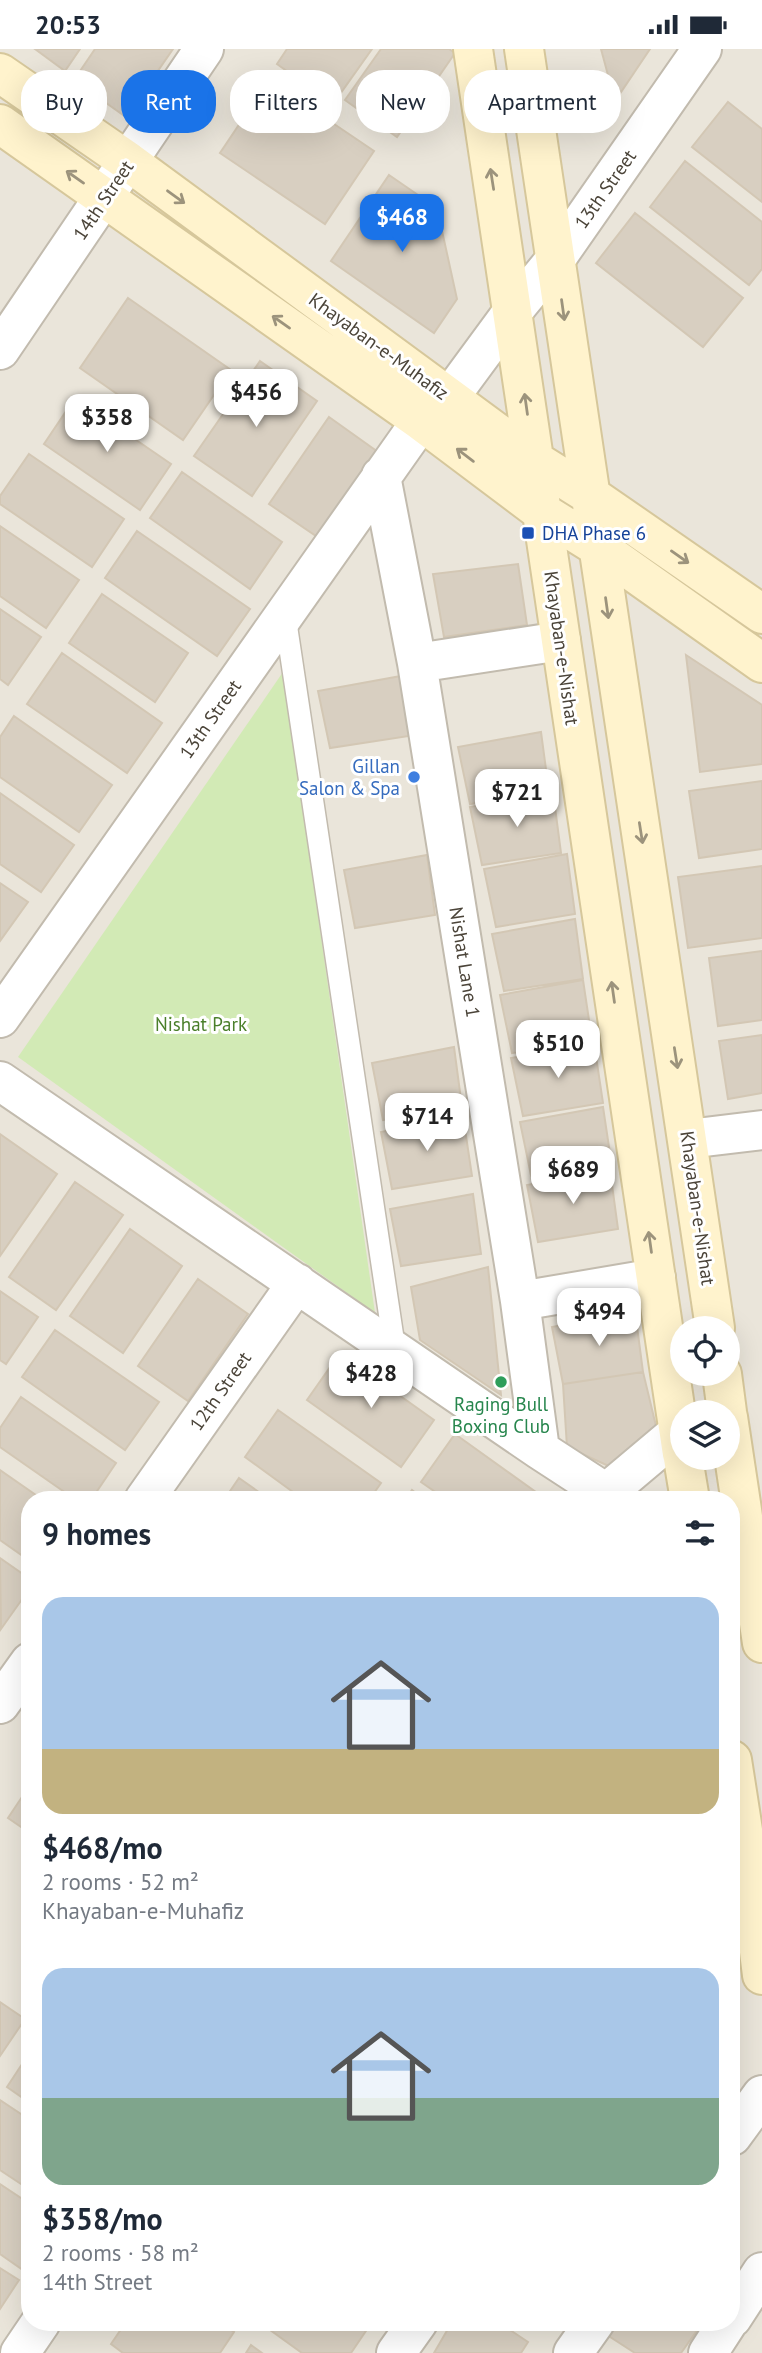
<!DOCTYPE html>
<html lang="en">
<head>
<meta charset="utf-8">
<style>
	body { margin:0; font-family:"PT Sans",sans-serif; background:#f6f6f7; color:#1f2937; height:100vh; display:flex; flex-direction:column; font-size:26px; white-space:nowrap }
	* { box-sizing:border-box; margin:0 }
	p { font-size:23px; color:#747a83 }
	.icon { flex:none; width:38px; height:38px; fill:none; stroke:currentColor; stroke-width:2; stroke-linecap:round; stroke-linejoin:round }
	.map { position:relative; flex:1; overflow:hidden }
	.drawer { position:absolute; left:21px; top:1442px; width:719px; height:840px; display:flex; flex-direction:column; background:#fff; border-radius:28px; box-shadow:0 7px 28px #0002 }
	.drawer>* { flex:none }
	.guide { position:absolute; left:21px; top:21px; width:721px; height:63px; display:flex; gap:14px }
	.controls { position:absolute; left:670px; top:1267px; display:grid; gap:14px }
	.controls a { display:grid; place-items:center; width:70px; height:70px; border-radius:50%; background:#fff; box-shadow:0 7px 28px #0002; font-size:35px }
	.price { position:absolute; translate:-50% -60px; padding:0 16px; border-radius:14px; background:#fff; color:#222; font-size:23px; line-height:46px; filter:drop-shadow(0 2px 4px #0008) }
	.price::after { content:''; position:absolute; left:50%; top:42px; width:21px; height:16px; margin-left:-10px; background:inherit; clip-path:polygon(0 0,100% 0,50% 100%) }
	.price.current { background:#1a73e8; color:#fff }
	ul { padding:0; list-style:none }
	li { display:grid; align-content:center; gap:14px; height:371px; padding:0 21px }
	li span { display:grid; place-items:center; height:217px; border-radius:21px; color:#555 }
	li>.icon { margin-inline-start:auto }
	span .icon { width:126px; height:126px; fill:#fffc; stroke-width:1 }
	li b { font-size:30px }
	h2 { display:flex; justify-content:space-between; align-items:center; height:84px; padding:0 21px; font-size:30px }
	.pill { padding:0 24px; border-radius:28px; background:#fff; box-shadow:0 7px 28px #0002; font-size:24px; line-height:63px }
	.pill.current { background:#1a73e8; color:#fff }
	.status { display:flex; justify-content:space-between; align-items:center; height:49px; padding:0 35px; background:#fff; direction:ltr }
	.status svg { height:19px; fill:currentColor }
	.map>svg:first-child { display:block }
</style>
</head>
<body>
<div class="status"><b>20:53</b><svg viewBox="0 0 49 12"><path d="M0 12V9h3v3zM5 12V6h3v6zM10 12V3h3v9zM15 12V0h3v12zM26 1h20v11H26zM47 4h2v5h-2z"/></svg></div>
<div class="map">
<svg width="762" height="2304" viewBox="0 0 762 2304">
	<rect width="100%" height="100%" fill="#f6f3ec"/>
	<!-- residential -->
	<path fill="#eae5da" fill-rule="evenodd" d="M0 0H762V2304H0ZM682 1279H728V1325H682ZM682 1363H728V1409H682ZM30 1451H732V2273H30Z"/>
	<!-- green -->
	<path fill="#d2eab5" d="M283 623 375 1264 18 1008Z"/>
	<!-- building -->
	<path fill="#d8cfc1" stroke="#d3c7b4" stroke-width="2" d="M35 0H80L65 22Z
		M95 0H173L126 68 74 31Z
		M287 0H372L333 55 277 15Z
		M381 0H449L455 4 397 88 345 51Z
		M601 0H650L615 52Z
		M269 31 374 102 325 175 220 104Z
		M728 53 762 80V153L692 98Z
		M685 112 762 173V220L749 236 650 158Z
		M389 126 437 159 457 250 434 284 331 212Z
		M635 164 743 249 703 298 596 214Z
		M128 249 231 321 183 391 80 319Z
		M260 312 317 352 252 447 194 407Z
		M75 349 171 415 140 461 44 395Z
		M329 368 378 403 319 489 269 455Z
		M29 405 124 470 92 518 0 455V447Z
		M182 423 282 493 250 540 150 469Z
		M0 477 79 531 46 579 0 547Z
		M137 482 250 560 217 607 105 529Z
		M518 515 527 576 444 588 433 525Z
		M102 545 188 604 155 653 69 594Z
		M0 560 41 588 8 636 0 630Z
		M62 604 162 674 127 724 27 655Z
		M686 606 762 656V715L700 723Z
		M401 627 409 687 330 699 318 642Z
		M14 667 112 736 79 783 0 728V688Z
		M541 683 549 743 470 755 458 698Z
		M762 732V800L699 809 689 742Z
		M553 743 561 804 482 816 470 758Z
		M0 744 74 796 41 843 0 815Z
		M567 805 575 865 496 878 484 820Z
		M427 806 435 866 355 879 344 821Z
		M762 817V889L688 899 678 828Z
		M0 834 28 853 0 892Z
		M575 870 583 930 504 942 492 885Z
		M762 902V971L718 977 709 909Z
		M583 931 592 991 512 1004 500 946Z
		M762 986V1044L728 1050 719 992Z
		M594 994 603 1054 523 1067 511 1009Z
		M454 998 462 1058 383 1071 372 1014Z
		M603 1058 612 1118 532 1131 520 1073Z
		M463 1067 472 1127 392 1140 381 1083Z
		M0 1085 57 1125 0 1207Z
		M610 1121 618 1180 538 1193 527 1136Z
		M75 1133 123 1166 56 1261 9 1228Z
		M473 1145 481 1205 401 1217 390 1160Z
		M130 1180 182 1217 123 1304 70 1267Z
		M488 1218 501 1346 420 1291 411 1238Z
		M198 1230 248 1265 188 1352 138 1317Z
		M0 1242 38 1268 6 1315 0 1311Z
		M635 1262 643 1323 563 1335 552 1278Z
		M55 1281 159 1353 125 1401 22 1328Z
		M340 1304 434 1371 401 1418 307 1351Z
		M643 1323 656 1377 613 1419 567 1398 563 1335Z
		M21 1348 116 1414 91 1451H76L0 1398V1379Z
		M278 1361 381 1434 369 1451H304L245 1408Z
		M455 1385 547 1451H447L421 1433Z
		M0 1421 43 1451H30V1512L0 1491Z
		M239 1429 270 1451H224Z
		M412 1441 425 1451H405Z
		M0 1509 30 1530V1539L1 1580Z
		M30 1736V1784L8 1769Z
		M0 1953 25 1970 0 2007Z
		M30 2003V2054L7 2038Z
		M0 2051 30 2071V2141L0 2121Z
		M0 2135 30 2155V2211L23 2221 0 2205Z
		M0 2219 19 2231 0 2260Z
		M126 2273H220L234 2283 220 2304H123L111 2295Z
		M270 2273H372L351 2304H302L266 2278Z
		M452 2273H498L528 2293 521 2304H434Z
		M614 2273H703L681 2304H635L607 2286Z
		M251 2296 262 2304H246Z"/>
	<g fill="none" stroke-linecap="round" stroke-linejoin="round">
		<!-- lane casing -->
		<g stroke="#c2bbae" stroke-width="24">
			<path id="lane" d="M285 567 395 1302"/>
		</g>
		<!-- street casing -->
		<g stroke="#c2bbae" stroke-width="42">
			<path id="street" d="M0 301 204 0
				M449 349 513 262 555 211 702 0
				M381 427 417 614 520 1252 540 1401
				M417 614 561 592
				M0 969 421 372
				M0 1032 540 1401 606 1444
				M688 1090 762 1081
				M520 1252 656 1229
				M144 1451 297 1234
				M602 1451 606 1444 682 1380
				M0 1655 30 1613
				M732 2087 762 2046
				M732 2269 762 2223
				M20 2304 41 2273
				M396 2304 418 2273
				M573 2304 595 2273
				M708 2304 728 2273"/>
		</g>
		<!-- secondary casing -->
		<g stroke="#d6c79b" stroke-width="42">
			<path id="secondary" d="M473 0 682 1405
				M524 0 715 1279
				M0 24 129 113 534 411 590 446 762 565
				M0 75 421 372 542 463 598 498 762 614
				M722 1325 727 1363
				M728 1368 762 1594
				M683 1409 690 1451
				M732 1711 747 1807 762 1926"/>
		</g>
		<!-- lane -->
		<use href="#lane" stroke="#fff" stroke-width="21"/>
		<!-- street -->
		<use href="#street" stroke="#fff" stroke-width="38"/>
		<!-- secondary -->
		<use href="#secondary" stroke="#fff3cd" stroke-width="38"/>
	</g>
	<!-- one-way arrows -->
	<defs><path id="oneway-shaft" d="M-6 0H5M1.5-3L5.5 0L1.5 3" fill="none" stroke-width="1.6" stroke-linecap="round" stroke-linejoin="round" transform="scale(1.75)"/></defs>
	<g stroke="#9c937c">
		<use href="#oneway-shaft" transform="translate(75 128) rotate(-145)"/>
		<use href="#oneway-shaft" transform="translate(492 130) rotate(-99)"/>
		<use href="#oneway-shaft" transform="translate(176 148) rotate(36)"/>
		<use href="#oneway-shaft" transform="translate(563 261) rotate(82)"/>
		<use href="#oneway-shaft" transform="translate(281 273) rotate(-145)"/>
		<use href="#oneway-shaft" transform="translate(526 355) rotate(-98)"/>
		<use href="#oneway-shaft" transform="translate(465 406) rotate(-143)"/>
		<use href="#oneway-shaft" transform="translate(680 508) rotate(35)"/>
		<use href="#oneway-shaft" transform="translate(607 559) rotate(82)"/>
		<use href="#oneway-shaft" transform="translate(641 784) rotate(81)"/>
		<use href="#oneway-shaft" transform="translate(613 943) rotate(-98)"/>
		<use href="#oneway-shaft" transform="translate(676 1009) rotate(81)"/>
		<use href="#oneway-shaft" transform="translate(650 1193) rotate(-98)"/>
	</g>
	<!-- markers -->
	<rect fill="#1a4fb4" stroke="#fff" stroke-width="2.5" x="521" y="477" width="14" height="14" rx="3.5"/>
	<circle fill="#3f7fe0" stroke="#fff" stroke-width="2.5" cx="414" cy="728" r="7"/>
	<circle fill="#2e9e5b" stroke="#fff" stroke-width="2.5" cx="501" cy="1333" r="7"/>
	<g text-anchor="middle" dominant-baseline="central" stroke-width="6" stroke-linejoin="round" paint-order="stroke">
		<!-- street labels -->
		<g font-size="19" fill="#4b4439" stroke="#fff">
			<text transform="translate(605 140) rotate(-55)">13th Street</text>
			<text transform="translate(103 151) rotate(-56)">14th Street</text>
			<text transform="translate(379 297) rotate(36)">Khayaban-e-Muhafiz</text>
			<text transform="translate(562 599) rotate(82)">Khayaban-e-Nishat</text>
			<text transform="translate(210 670) rotate(-55)">13th Street</text>
			<text transform="translate(465 913) rotate(81)">Nishat Lane 1</text>
			<text transform="translate(698 1159) rotate(82)">Khayaban-e-Nishat</text>
			<text transform="translate(220 1342) rotate(-55)">12th Street</text>
		</g>
		<!-- transit labels -->
		<g font-size="19" fill="#164399" stroke="#fff" text-anchor="start">
			<text x="542" y="484">DHA Phase 6</text>
		</g>
		<!-- shop labels -->
		<g font-size="19" fill="#366cbe" stroke="#fff" text-anchor="end">
			<text x="400" y="717">Gillan<tspan x="400" dy="22">Salon &amp; Spa</tspan></text>
		</g>
		<!-- park labels -->
		<g font-size="19" fill="#4a7f2a" stroke="#fff">
			<text x="201" y="975">Nishat Park</text>
		</g>
		<!-- leisure labels -->
		<g font-size="19" fill="#27864d" stroke="#fff">
			<text x="501" y="1355">Raging Bull<tspan x="501" dy="22">Boxing Club</tspan></text>
		</g>
	</g>
</svg>
<div class="controls">
<a><svg class="icon" aria-label="locate" viewBox="0 0 24 24"><circle cx="12" cy="12" r="6"/><path d="M12 2v4M12 18v4M2 12h4M18 12h4"/></svg></a>
<a><svg class="icon" aria-label="layers" viewBox="0 0 24 24"><path d="M12 4l9 5-9 5-9-5zM3 14l9 5 9-5"/></svg></a>
</div>
<b class="price current" style="left:402px;top:205px">$468</b>
<b class="price" style="left:256px;top:380px">$456</b>
<b class="price" style="left:107px;top:405px">$358</b>
<b class="price" style="left:517px;top:780px">$721</b>
<b class="price" style="left:558px;top:1031px">$510</b>
<b class="price" style="left:427px;top:1104px">$714</b>
<b class="price" style="left:573px;top:1157px">$689</b>
<b class="price" style="left:599px;top:1299px">$494</b>
<b class="price" style="left:371px;top:1361px">$428</b>
<div class="guide">
<a class="pill">Buy</a>
<a class="pill current">Rent</a>
<a class="pill">Filters</a>
<a class="pill">New</a>
<a class="pill">Apartment</a>
</div>
<section class="drawer">
<h2>9 homes<svg class="icon" aria-label="filters" viewBox="0 0 24 24"><path d="M4 7h16M4 17h16"/><circle cx="9" cy="7" r="2"/><circle cx="15" cy="17" r="2"/></svg></h2>
<ul>
<li><span style="background:linear-gradient(#a9c7e8 70%,#c2b280 0)"><svg class="icon" aria-label="home" viewBox="0 0 24 24"><path d="M3 11l9-7 9 7M6 9v11h12V9"/></svg></span><div><b>$468/mo</b><p>2 rooms · 52 m²</p><p>Khayaban-e-Muhafiz</p></div></li>
<li><span style="background:linear-gradient(#a9c7e8 60%,#7fa58c 0)"><svg class="icon" aria-label="home" viewBox="0 0 24 24"><path d="M3 11l9-7 9 7M6 9v11h12V9"/></svg></span><div><b>$358/mo</b><p>2 rooms · 58 m²</p><p>14th Street</p></div></li>
</ul>
</section>
</div>
</body>
</html>
